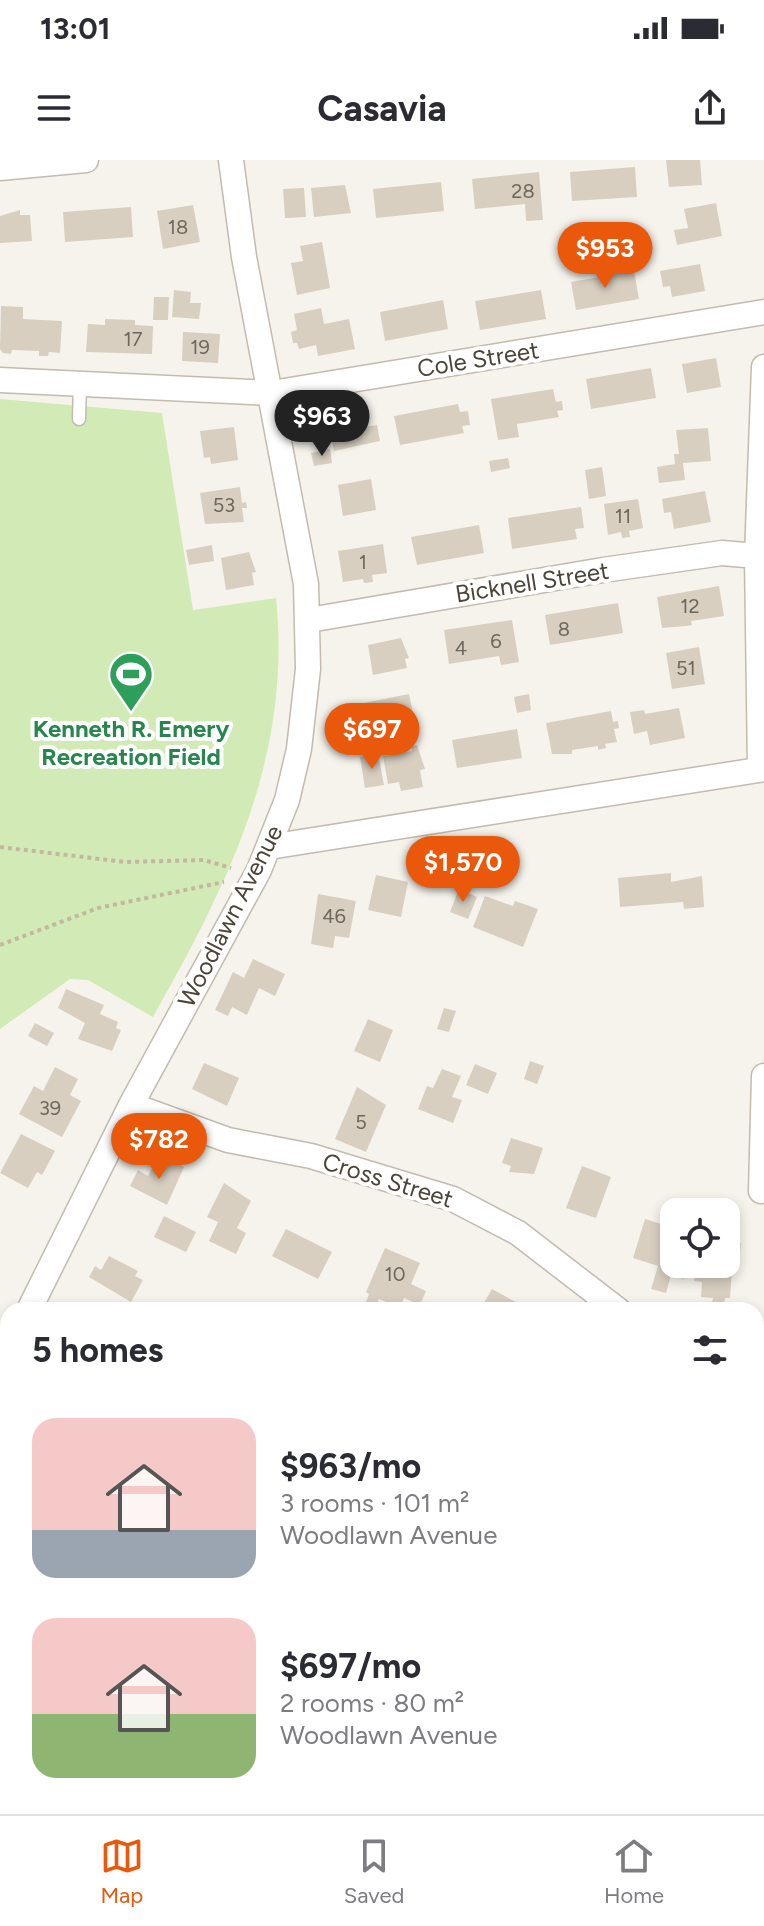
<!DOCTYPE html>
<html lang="en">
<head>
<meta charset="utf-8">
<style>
	body { margin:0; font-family:Figtree,sans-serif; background:#f7f7f7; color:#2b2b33; height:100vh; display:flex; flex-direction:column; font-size:30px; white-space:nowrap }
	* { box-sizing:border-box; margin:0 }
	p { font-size:26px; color:#7c7c81 }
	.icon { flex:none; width:44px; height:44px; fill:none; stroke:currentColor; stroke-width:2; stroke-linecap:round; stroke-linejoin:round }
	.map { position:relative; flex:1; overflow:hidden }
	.drawer { position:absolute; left:0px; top:1142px; width:764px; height:512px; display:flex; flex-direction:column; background:#fff; border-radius:24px 24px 0 0; box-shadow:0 4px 12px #0003 }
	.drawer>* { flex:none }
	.fabs { position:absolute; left:660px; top:1038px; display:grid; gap:16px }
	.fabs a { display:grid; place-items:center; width:80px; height:80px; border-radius:16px; background:#fff; box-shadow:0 4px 12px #0003; font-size:40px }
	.price { position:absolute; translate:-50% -68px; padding:0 18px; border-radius:28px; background:#ea580c; color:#fff; font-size:26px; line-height:52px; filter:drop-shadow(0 2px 4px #0008) }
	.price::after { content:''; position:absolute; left:50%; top:48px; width:24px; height:18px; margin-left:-12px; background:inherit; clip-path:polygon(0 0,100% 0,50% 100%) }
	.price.on { background:#222; color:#fff }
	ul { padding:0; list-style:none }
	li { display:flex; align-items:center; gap:24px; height:200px; padding:0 32px }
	li span { display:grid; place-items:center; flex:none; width:224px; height:160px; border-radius:24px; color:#555 }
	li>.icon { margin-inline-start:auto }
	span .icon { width:96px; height:96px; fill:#fffc; stroke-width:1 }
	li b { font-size:34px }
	h2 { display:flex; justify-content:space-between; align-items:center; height:96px; padding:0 32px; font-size:34px }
	.status { display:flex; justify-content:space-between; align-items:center; height:56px; padding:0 40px; background:#fff; direction:ltr }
	.status svg { height:22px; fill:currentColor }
	header { display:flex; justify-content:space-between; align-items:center; height:104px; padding:0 32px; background:#fff; font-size:36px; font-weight:700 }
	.dock { display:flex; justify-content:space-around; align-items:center; height:112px; border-top:2px solid #e1e1e2; background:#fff; font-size:22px; color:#7c7c81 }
	.dock a { display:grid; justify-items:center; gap:4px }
	.dock .on { color:#ea580c }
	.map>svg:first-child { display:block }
</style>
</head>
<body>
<div class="status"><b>13:01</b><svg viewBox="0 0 49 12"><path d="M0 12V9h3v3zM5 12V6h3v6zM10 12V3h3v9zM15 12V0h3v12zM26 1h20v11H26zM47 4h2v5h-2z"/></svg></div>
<header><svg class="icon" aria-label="menu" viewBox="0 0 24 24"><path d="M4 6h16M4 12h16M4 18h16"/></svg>Casavia<svg class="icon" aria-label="share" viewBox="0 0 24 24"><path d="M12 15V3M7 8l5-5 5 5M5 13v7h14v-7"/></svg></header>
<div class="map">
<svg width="764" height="1654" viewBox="0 0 764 1654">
	<rect width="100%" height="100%" fill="#f6f3ec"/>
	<!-- green -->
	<path fill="#d2eab5" d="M0 239 162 253 193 450 276 438C292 597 229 722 153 857L88 820 70 819 0 869Z
		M170 1646H581L579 1654H160Z"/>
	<!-- building -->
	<path fill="#d8cfc1" d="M666 0H700L702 25 669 27Z
		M635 7 637 37 572 41 570 12Z
		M539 12 543 60 526 61 525 44 475 49 472 19Z
		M441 22 444 51 376 58 373 29Z
		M345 25 351 53 314 57 311 28Z
		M304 28 306 57 285 58 283 29Z
		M716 43 722 76 677 85 674 70 688 68 684 49Z
		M193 45 200 82 163 89 157 51Z
		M131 47 133 77 65 82 63 52Z
		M20 50V55H30L32 81 0 83V56Z
		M322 82 330 128 297 135 291 103 303 101 300 86Z
		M700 104 705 131 672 137 670 126 663 127 660 111Z
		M634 111 639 139 576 150 571 122Z
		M174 130 191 132 190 143H201L199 159 172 157Z
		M541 130 546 159 480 170 475 141Z
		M154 137H169L168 160H153Z
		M443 140 448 169 385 181 380 152Z
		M1 146 23 147V159L62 161 60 193 49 192 48 196H39V191L12 190 11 194 3 193 0 189Z
		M321 148 324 164 349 159 355 189 318 196 316 185 299 189 297 183H293L291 172 297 170 294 154Z
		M105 159 135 160V165L153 166 152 194 86 192 88 164 105 165Z
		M183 172 220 174 218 203 182 201Z
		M716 198 721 227 687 233 682 204Z
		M651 208 656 238 591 249 586 219Z
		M553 229 556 242 562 241 563 250 557 251 559 257 517 264 519 277 498 280 491 239Z
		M458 244 460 252 468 251 470 265 462 266 464 273 400 285 394 256Z
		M352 250 353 258 364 256 366 267 377 265 380 281 334 291 328 262 339 260 338 253Z
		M234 267 238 300 211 304 210 297 204 298 200 271Z
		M708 268 711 301 683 303 685 320 659 323 657 307 675 304 674 294H679L676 270Z
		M330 289 332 303 314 306 311 293Z
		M508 298 510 308 491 312 489 301Z
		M602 307 606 336 589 339 585 310Z
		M371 319 376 350 343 356 338 325Z
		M240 327 242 343 246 342 247 348H242L244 362 205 364 200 333Z
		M705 331 711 362 674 369 671 352 664 353 662 339Z
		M638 339 643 368 629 371 630 377 622 378 621 372 608 375 604 344Z
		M581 347 584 368 575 369 577 379 512 389 508 358Z
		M479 365 484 393 417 405 411 377Z
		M383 384 387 413 372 415 373 422 364 423 363 419 343 422 338 391Z
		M212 385 214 401 189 405 186 390Z
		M249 392 256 412 252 413 254 425 226 430 221 398Z
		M719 426 724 456 691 461 692 465 686 466 662 468 657 437Z
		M618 443 623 473 550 485 545 455Z
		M512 460 519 502 501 505 499 496 449 504 444 470Z
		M401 478 409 498 405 499 407 508 373 515 368 485Z
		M699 487 705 524 672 529 666 493Z
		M409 534 415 564 402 566 404 574 391 577 390 571 360 576 354 545Z
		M529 534 531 550 517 553 514 537Z
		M679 548 685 578 650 585 647 571 634 574 630 552 644 550 645 554Z
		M611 551 613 562 618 561 619 568 614 569 617 582 605 584 606 588 598 590V586L572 590V594H552L546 563Z
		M517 569 522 598 457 608 452 580Z
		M417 585 425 609 420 610 423 627 401 631 399 622 388 624 383 596 412 591V586Z
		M378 594 384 625 365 628 360 597Z
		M671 713V722L702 716 704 747 684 749 683 742 620 747 618 718Z
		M376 715 408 722 401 757 368 750Z
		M459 729 477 737 468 759 450 752Z
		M318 734 356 741 349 778 335 776 333 788 311 784Z
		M485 736 513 746 515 741 538 749 523 787 473 767Z
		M253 799 285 814 275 836 259 828 247 855 232 847 228 856 215 850 233 812 244 818Z
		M66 829 104 845 100 854 118 862 116 868 121 870 112 891 78 879 85 863 58 848Z
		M444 848 456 851 449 872 437 869Z
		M368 859 393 870 380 902 354 891Z
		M35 863 54 873 47 886 28 876Z
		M530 901 544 906 537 924 524 919Z
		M204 903 239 918 227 946 192 929Z
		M475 904 497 913 488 934 466 925Z
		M55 907 78 919 70 935 81 941 62 977 19 954 34 926 43 931Z
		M442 909 461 916 452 937 462 940 453 963 418 949 427 926 433 928Z
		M357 927 386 945 366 992 335 979Z
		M21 974 55 991 42 1015 37 1012 28 1028 0 1013Z
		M511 978 543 988 534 1014 509 1012 511 1006 502 1003Z
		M168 999 184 1007 167 1045 130 1026 138 1010 148 1016 155 1003 164 1008Z
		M582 1006 611 1017 596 1058 566 1048Z
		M224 1023 251 1041 237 1068 246 1073 236 1094 209 1081 218 1062 207 1057Z
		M164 1056 196 1072 186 1092 154 1077Z
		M645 1059 674 1068 670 1092 674 1093V1104H689L684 1119 671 1115 666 1133 651 1129 658 1106 633 1098Z
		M286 1069 332 1092 318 1119 272 1096Z
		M726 1073 731 1074 730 1083H741L740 1093 730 1092 728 1104Z
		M385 1088 420 1103 411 1124 426 1131 420 1145 404 1138 400 1148 379 1139 376 1146 366 1142 369 1134 366 1132Z
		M109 1096 138 1111 135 1116 143 1120 131 1142 89 1117 95 1106 101 1110Z
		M728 1104 727 1109 732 1110 730 1138H725L724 1144 712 1143 713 1138 701 1137 702 1122 694 1121 695 1105Z
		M492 1129 521 1145 518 1150H480Z
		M0 1378 8 1391V1429L6 1425 0 1429Z"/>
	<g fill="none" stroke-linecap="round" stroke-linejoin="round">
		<!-- service casing -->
		<g stroke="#c2bbae" stroke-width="15">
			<path id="service" d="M79 259 80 223"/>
		</g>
		<!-- minor casing -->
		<g stroke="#c2bbae" stroke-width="27">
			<path id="minor" d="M0 8 86 0
				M0 220 272 233 764 152
				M309 460 603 410 722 393 757 396
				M760 609 757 396 764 207
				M269 687 764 609
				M131 945 228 980 311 996 453 1039 518 1073 618 1150
				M761 1031 764 916
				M29 1150 131 945 259 710 287 640 299 589 308 509 306 424 244 97 231 0
				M0 1209 8 1192
				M0 1235 8 1238
				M723 1646 724 1654"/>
		</g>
		<!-- path -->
		<path stroke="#c4b79f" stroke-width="4" stroke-dasharray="4 4" stroke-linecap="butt" d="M0 687 125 702 204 700 231 708
			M0 785 98 748 224 722"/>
		<!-- service -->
		<use href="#service" stroke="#fff" stroke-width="12"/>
		<!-- minor -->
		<use href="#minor" stroke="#fff" stroke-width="24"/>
	</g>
	<!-- icons -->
	<defs>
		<g id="stadium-pin" transform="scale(2.3)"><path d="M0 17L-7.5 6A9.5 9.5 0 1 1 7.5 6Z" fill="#2e9e5b" stroke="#fff"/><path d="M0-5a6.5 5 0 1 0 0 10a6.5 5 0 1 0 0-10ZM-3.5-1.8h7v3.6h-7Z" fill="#fff"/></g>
	</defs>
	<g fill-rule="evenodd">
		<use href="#stadium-pin" x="131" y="514"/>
	</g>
	<g text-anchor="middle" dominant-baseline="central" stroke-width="8" stroke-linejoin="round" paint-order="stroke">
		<!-- number labels -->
		<g font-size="20" fill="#6e675b">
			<text x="523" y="31">28</text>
			<text x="178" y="67">18</text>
			<text x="133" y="179">17</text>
			<text x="200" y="187">19</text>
			<text x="224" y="345">53</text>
			<text x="623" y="356">11</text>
			<text x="363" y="402">1</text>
			<text x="690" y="446">12</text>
			<text x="564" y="469">8</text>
			<text x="496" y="481">6</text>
			<text x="461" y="488">4</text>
			<text x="686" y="508">51</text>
			<text x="334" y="756">46</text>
			<text x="50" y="948">39</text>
			<text x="361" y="962">5</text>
			<text x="395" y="1114">10</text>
		</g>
		<!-- street labels -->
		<g font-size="24" fill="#4b4439" stroke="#fff">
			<text transform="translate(478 199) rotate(-9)">Cole Street</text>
			<text transform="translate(532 422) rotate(-9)">Bicknell Street</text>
			<text transform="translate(230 756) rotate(-63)">Woodlawn Avenue</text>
			<text transform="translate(388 1020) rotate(17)">Cross Street</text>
		</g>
		<!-- leisure labels -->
		<g font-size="24" font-weight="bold" fill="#27864d" stroke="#fff">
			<text x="131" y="568">Kenneth R. Emery<tspan x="131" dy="28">Recreation Field</tspan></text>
		</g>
	</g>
</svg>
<div class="fabs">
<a><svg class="icon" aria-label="locate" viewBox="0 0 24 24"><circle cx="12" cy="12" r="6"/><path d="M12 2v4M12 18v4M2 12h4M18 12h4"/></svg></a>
</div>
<b class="price" style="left:605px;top:130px">$953</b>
<b class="price on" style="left:322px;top:298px">$963</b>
<b class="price" style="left:372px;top:611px">$697</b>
<b class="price" style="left:463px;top:744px">$1,570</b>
<b class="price" style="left:159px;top:1021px">$782</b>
<section class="drawer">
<h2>5 homes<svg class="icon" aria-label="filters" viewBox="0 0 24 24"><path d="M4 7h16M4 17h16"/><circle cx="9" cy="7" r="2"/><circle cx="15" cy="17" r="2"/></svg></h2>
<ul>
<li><span style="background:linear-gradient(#f6c9c9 70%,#9aa5b1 0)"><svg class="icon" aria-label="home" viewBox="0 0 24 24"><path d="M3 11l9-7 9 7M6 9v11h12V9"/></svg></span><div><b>$963/mo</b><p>3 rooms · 101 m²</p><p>Woodlawn Avenue</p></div></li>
<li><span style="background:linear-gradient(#f6c9c9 60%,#8fb573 0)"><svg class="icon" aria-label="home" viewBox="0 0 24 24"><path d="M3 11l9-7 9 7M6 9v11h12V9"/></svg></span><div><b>$697/mo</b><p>2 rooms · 80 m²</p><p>Woodlawn Avenue</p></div></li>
</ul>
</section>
</div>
<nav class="dock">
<a class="on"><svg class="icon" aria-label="map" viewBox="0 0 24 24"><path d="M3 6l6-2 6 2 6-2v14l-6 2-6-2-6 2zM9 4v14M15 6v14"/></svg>Map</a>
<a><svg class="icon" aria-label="saved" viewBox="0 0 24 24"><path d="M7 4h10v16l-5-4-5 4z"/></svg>Saved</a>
<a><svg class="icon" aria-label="home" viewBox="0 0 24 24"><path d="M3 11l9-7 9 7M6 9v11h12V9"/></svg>Home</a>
</nav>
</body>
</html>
